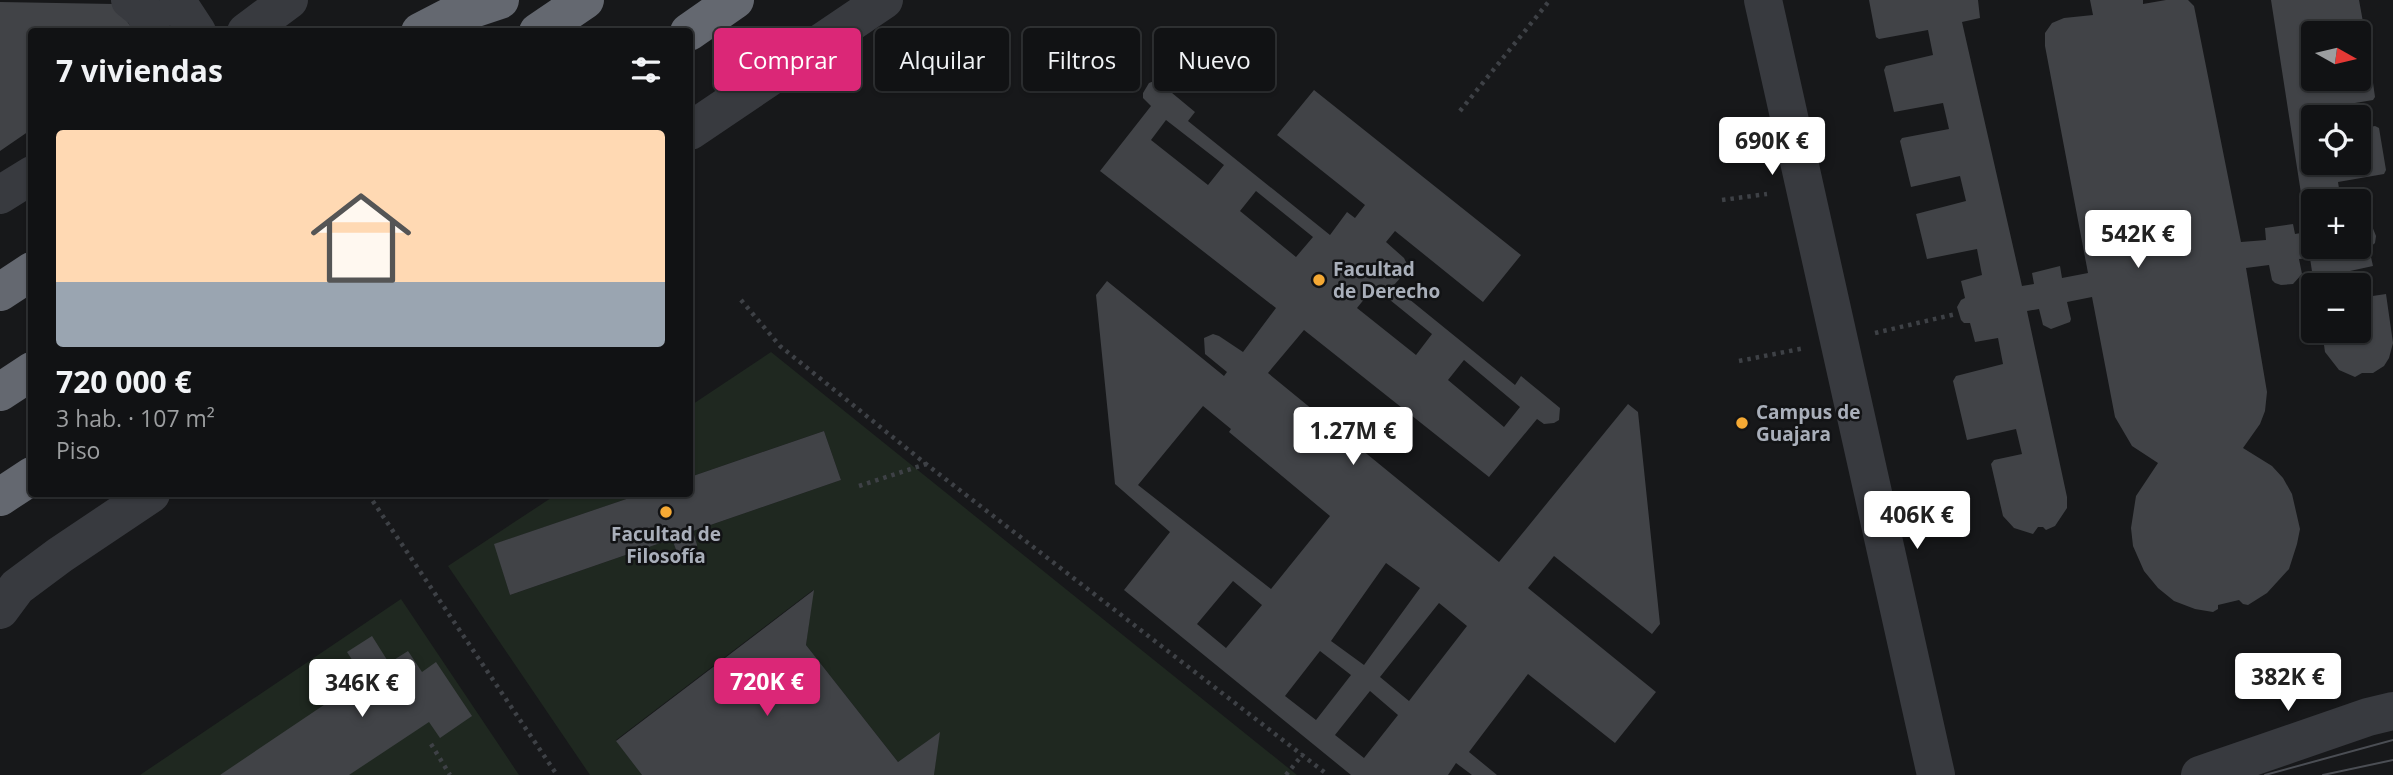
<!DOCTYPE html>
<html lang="es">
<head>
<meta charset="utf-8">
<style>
	body { margin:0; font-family:"Open Sans",sans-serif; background:#1e2022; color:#f1f3f6; height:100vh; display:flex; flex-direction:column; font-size:26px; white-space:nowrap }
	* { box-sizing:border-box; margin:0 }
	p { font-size:23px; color:#9c9ea0 }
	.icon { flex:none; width:38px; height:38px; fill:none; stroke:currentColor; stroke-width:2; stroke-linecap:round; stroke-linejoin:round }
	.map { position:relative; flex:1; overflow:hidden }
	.panel { position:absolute; left:28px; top:28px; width:665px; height:469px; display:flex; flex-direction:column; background:#111214; border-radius:7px; box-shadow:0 2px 5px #0004,0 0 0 2px #303234 }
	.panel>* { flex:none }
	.hud { position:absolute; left:714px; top:28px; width:665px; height:63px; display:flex; gap:14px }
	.needle { width:46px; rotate:98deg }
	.tools { position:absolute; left:2301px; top:21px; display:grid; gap:14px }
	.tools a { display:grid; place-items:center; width:70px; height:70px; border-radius:7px; background:#111214; box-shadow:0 2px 5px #0004,0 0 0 2px #303234; font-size:35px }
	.price { position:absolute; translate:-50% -60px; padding:0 16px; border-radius:7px; background:#fff; color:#222; font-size:23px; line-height:46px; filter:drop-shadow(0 2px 4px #0008) }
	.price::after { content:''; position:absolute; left:50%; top:42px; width:21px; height:16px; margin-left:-10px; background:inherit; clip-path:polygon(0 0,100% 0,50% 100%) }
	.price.active { background:#db2777; color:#fff }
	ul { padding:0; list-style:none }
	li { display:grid; align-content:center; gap:14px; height:371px; padding:0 28px }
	li span { display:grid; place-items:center; height:217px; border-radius:7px; color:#555 }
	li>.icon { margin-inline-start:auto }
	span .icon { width:126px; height:126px; fill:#fffc; stroke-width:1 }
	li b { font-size:30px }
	h2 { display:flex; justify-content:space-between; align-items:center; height:84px; padding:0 28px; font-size:30px }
	.chip { padding:0 24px; border-radius:7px; background:#111214; box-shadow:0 2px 5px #0004,0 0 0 2px #303234; font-size:24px; line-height:63px }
	.chip.active { background:#db2777; color:#fff }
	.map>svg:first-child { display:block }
</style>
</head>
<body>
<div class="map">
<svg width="2393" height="775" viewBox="0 0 2393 775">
	<rect width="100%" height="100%" fill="#17181a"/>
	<!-- green -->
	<path fill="#1f2820" d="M771 352 1297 775H934L939 733 898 762 806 645 813 590 616 740 642 775H590L448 566 557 494H641L495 544 510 595 672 539 678 555H690C700 548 696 541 693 531L841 480 824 431 690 477V406Z
		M401 599 519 775H140Z"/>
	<!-- building -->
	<path fill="#414347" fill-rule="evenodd" d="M1869 0H1978L1980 18 1962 22 2022 286 2034 284 2032 273 2060 266 2062 278 2088 273 2045 46V33L2052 23 2064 18 2093 15 2090 0H2143V4L2166 0H2188L2194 6 2241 242 2266 240 2265 228 2293 224 2295 234 2307 232 2271 0H2359L2363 22 2361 26 2314 33V79H2359V52L2365 51 2369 54 2375 97 2373 100 2325 108 2326 117H2314V163H2359V129L2375 126 2379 128 2386 170 2384 174 2338 182 2341 201H2314V247H2359V205H2363L2366 224 2372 226 2376 236 2375 243 2369 248 2373 266 2350 271 2352 285H2314L2310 258 2299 259 2302 274 2293 284 2281 285 2275 283 2272 280 2269 265 2246 268 2267 392 2265 411 2260 424 2243 448 2272 466 2283 478 2292 494 2300 529 2297 544 2289 569 2267 593 2248 605 2243 604 2239 600 2218 605V609L2213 612 2195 609 2174 601 2158 588 2144 571 2133 546 2131 528 2136 496 2158 463 2132 446 2115 417 2092 297 2067 302 2071 319 2070 322 2051 329 2043 325 2039 309 2027 311 2067 497V508L2055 526 2046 530 2043 527H2038L2033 534 2014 528 2003 516 1991 464 1994 460 2022 454 2016 429 1967 440 1953 381 1956 376 2003 364 1998 338 1975 342 1970 323H1964L1961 320 1957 307 1961 300 1965 298 1961 281 1982 275 1977 249 1927 259 1916 214 1966 201 1960 176 1911 187 1900 141 1902 138 1949 129 1943 103 1894 112 1884 70 1886 66 1933 55 1928 30 1879 39 1876 37Z
		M0 2 114 4 135 32H32V129L0 151Z
		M1154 81 1160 83 1195 112 1188 121 1330 235 1347 212 1355 218 1365 205 1277 135 1314 90 1521 255 1483 302 1395 231 1386 242 1404 258 1407 264 1404 274 1393 286 1515 385 1521 376 1560 408 1559 420 1554 423 1544 424 1537 419 1489 477 1304 330 1268 373 1499 562 1628 404 1638 412 1660 624 1652 634 1554 556 1528 588 1656 692 1615 743 1528 674 1469 752 1497 775H1472L1456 763 1448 775H1351L1124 590 1170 532 1115 484 1096 295 1107 281 1224 376 1227 372 1205 354 1204 338 1213 334 1219 336 1243 352 1276 308 1100 171 1151 106 1143 98V93L1149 83ZM1166 120 1224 165 1208 185 1151 140ZM1256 191 1313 237 1296 257 1240 211ZM1374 287 1432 334 1416 355 1357 308ZM1464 360 1520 407 1504 427 1448 380ZM1203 406 1231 429 1229 432 1330 516 1271 589 1138 485ZM1386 563 1420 588 1364 665 1331 641ZM1233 581 1262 605 1226 648 1197 624ZM1439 603 1467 626 1409 701 1380 677ZM1320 651 1351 675 1316 720 1285 696ZM1370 691 1398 715 1364 758 1335 735Z
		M2386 294 2393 343 2389 358 2384 366 2373 373H2362L2355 377 2339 370 2325 352 2322 331H2359V298Z
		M824 431 841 480 693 531 697 545 696 551 690 555H678L672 539 510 595 494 544 641 494H690V477Z
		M814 590 806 645 898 762 940 732 934 775H642L616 741Z
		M372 636 389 663 408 651 422 672 436 662 472 716 440 738 429 722 349 775H220L364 678 347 652Z"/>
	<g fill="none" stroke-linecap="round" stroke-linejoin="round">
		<!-- path -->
		<path stroke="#3e4146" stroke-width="4.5" stroke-dasharray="3.5 5" stroke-linecap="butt" d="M1460 111 1550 0
			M1722 200 1767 194
			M741 300 780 346 926 464 1328 775
			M1875 333 1956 314
			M1739 361 1805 348
			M859 486 926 464
			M368 494 557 775
			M431 744 450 775
			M1286 775 1303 754"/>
		<!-- minor -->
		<path stroke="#383a3f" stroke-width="38" d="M130 0 145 12 152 32
			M179 0 180 6 197 32
			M1763 0 1936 775
			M246 32 289 0
			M690 131 884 0
			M0 195 32 175
			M0 610 17 587 60 555 151 494
			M2200 775 2368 717 2393 711"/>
		<!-- highway -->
		<path stroke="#646870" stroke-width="38" d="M420 32 449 17 500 0
			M538 32 585 0
			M689 32 735 0
			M0 292 32 271
			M0 392 32 371
			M0 497 32 476"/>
		<!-- tram -->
		<path stroke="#4b4e54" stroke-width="2" d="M2265 775 2393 740
			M2323 775 2393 760"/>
	</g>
	<!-- markers -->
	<g fill="#f5a934" stroke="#121315" stroke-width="2.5">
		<circle cx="1319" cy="280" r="7"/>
		<circle cx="1742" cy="423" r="7"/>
		<circle cx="666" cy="512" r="7"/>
	</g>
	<g text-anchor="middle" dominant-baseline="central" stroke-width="5" stroke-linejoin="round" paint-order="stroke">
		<!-- poi labels -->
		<g font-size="19" font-weight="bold" fill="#a9afba" stroke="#121315" text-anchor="start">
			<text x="1333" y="269">Facultad<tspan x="1333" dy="22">de Derecho</tspan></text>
			<text x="1756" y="412">Campus de<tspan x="1756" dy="22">Guajara</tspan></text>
			<text x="666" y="534" text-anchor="middle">Facultad de<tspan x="666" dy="22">Filosofía</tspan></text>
		</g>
	</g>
</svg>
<div class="tools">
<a><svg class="needle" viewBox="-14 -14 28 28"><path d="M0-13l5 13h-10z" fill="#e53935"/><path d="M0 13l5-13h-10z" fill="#9c9ea0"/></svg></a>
<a><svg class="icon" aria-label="locate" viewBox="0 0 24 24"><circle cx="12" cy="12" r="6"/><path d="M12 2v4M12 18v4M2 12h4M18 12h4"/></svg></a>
<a>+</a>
<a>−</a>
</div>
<b class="price" style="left:1772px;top:177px">690K €</b>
<b class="price" style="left:2138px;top:270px">542K €</b>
<b class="price" style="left:1353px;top:467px">1.27M €</b>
<b class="price" style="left:1917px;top:551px">406K €</b>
<b class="price" style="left:2288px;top:713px">382K €</b>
<b class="price active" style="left:767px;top:718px">720K €</b>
<b class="price" style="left:362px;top:719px">346K €</b>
<div class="hud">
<a class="chip active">Comprar</a>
<a class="chip">Alquilar</a>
<a class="chip">Filtros</a>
<a class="chip">Nuevo</a>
</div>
<section class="panel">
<h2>7 viviendas<svg class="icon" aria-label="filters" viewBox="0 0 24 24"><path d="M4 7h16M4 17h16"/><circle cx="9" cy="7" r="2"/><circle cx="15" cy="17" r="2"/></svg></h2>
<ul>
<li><span style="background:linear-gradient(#ffd9b3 70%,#9aa5b1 0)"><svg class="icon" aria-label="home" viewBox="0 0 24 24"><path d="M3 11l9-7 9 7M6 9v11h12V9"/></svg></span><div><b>720 000 €</b><p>3 hab. · 107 m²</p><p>Piso</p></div></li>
</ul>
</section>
</div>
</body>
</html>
